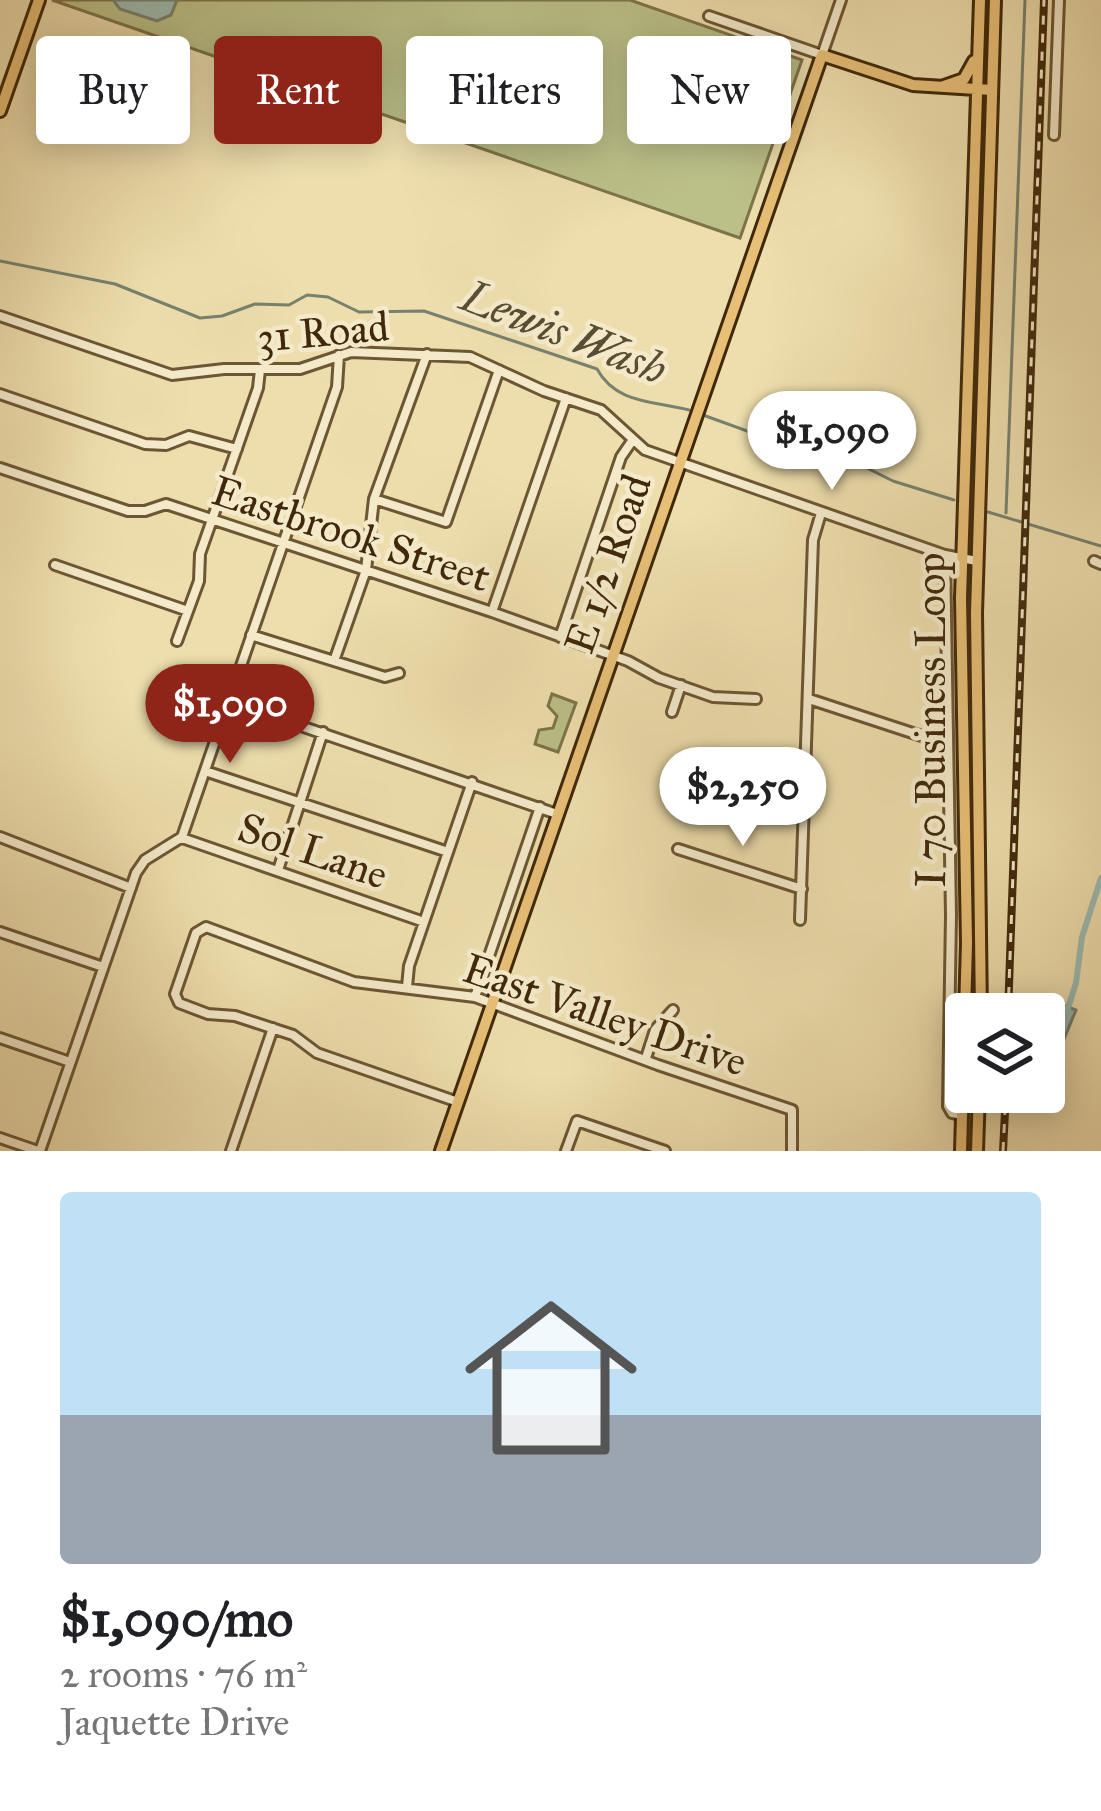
<!DOCTYPE html>
<html lang="en">
<head>
<meta charset="utf-8">
<style>
	body { margin:0; font-family:"IM FELL Great Primer",serif; background:#f6f6f6; color:#202124; height:100vh; display:flex; flex-direction:column; font-size:45px; white-space:nowrap }
	* { box-sizing:border-box; margin:0 }
	p { font-size:39px; color:#757577 }
	.icon { flex:none; width:66px; height:66px; fill:none; stroke:currentColor; stroke-width:2; stroke-linecap:round; stroke-linejoin:round }
	.map { position:relative; height:1151px; overflow:hidden }
	.sheet { display:flex; flex-direction:column; background:#fff; flex:1 }
	.sheet>* { flex:none }
	.banner { position:absolute; left:36px; top:36px; width:1029px; height:108px; display:flex; gap:24px }
	.fabs { position:absolute; left:945px; top:993px; display:grid; gap:24px }
	.fabs a { display:grid; place-items:center; width:120px; height:120px; border-radius:12px; background:#fff; box-shadow:0 6px 30px #0003; font-size:60px }
	.price { position:absolute; translate:-50% -102px; padding:0 27px; border-radius:42px; background:#fff; color:#222; font-size:39px; line-height:78px; filter:drop-shadow(0 3px 6px #0008) }
	.price::after { content:''; position:absolute; left:50%; top:72px; width:36px; height:27px; margin-left:-18px; background:inherit; clip-path:polygon(0 0,100% 0,50% 100%) }
	.price.on { background:#8f2418; color:#fff }
	ul { padding:0; list-style:none }
	li { display:grid; align-content:center; gap:24px; height:636px; padding:0 60px }
	li+li { border-top:3px solid #e0e0e0 }
	li span { display:grid; place-items:center; height:372px; border-radius:12px; color:#555 }
	li>.icon { margin-inline-start:auto }
	span .icon { width:216px; height:216px; fill:#fffc; stroke-width:1 }
	li b { font-size:51px }
	.chip { padding:0 42px; border-radius:12px; background:#fff; box-shadow:0 6px 30px #0003; font-size:42px; line-height:108px }
	.chip.on { background:#8f2418; color:#fff }
	.map>svg:first-child { display:block }
</style>
</head>
<body>
<div class="map">
<svg width="1101" height="1151" viewBox="0 0 1101 1151">
	<rect width="100%" height="100%" fill="#eedead"/>
	<filter id="stains"><feTurbulence type="fractalNoise" baseFrequency=".00167" numOctaves="4"/><feColorMatrix values="0 0 0 0 .2 0 0 0 0 .09 0 0 0 0 .02 0 0 0 .5 -.17"/></filter>
	<radialGradient id="worn" r=".72"><stop offset=".6" stop-color="#630" stop-opacity="0"/><stop offset="1" stop-color="#630" stop-opacity=".3"/></radialGradient>
	<!-- green -->
	<path fill="#bbc088" stroke="#7e7449" stroke-width="3" d="M52 0H630L802 60 740 238Z
		M552 694 576 703 558 752 535 744 539 730 553 728 557 716 548 706Z"/>
	<!-- water -->
	<path fill="#9bbbb1" stroke="#77816e" stroke-width="3" d="M113 0H177L171 15 157 21 120 9Z
		M1063 1005 1076 1010 1044 1087V1050Z"/>
	<g fill="none" stroke-linecap="round" stroke-linejoin="round">
		<!-- stream -->
		<path stroke="#77816e" stroke-width="3" d="M0 261 115 284 200 318 222 316 255 304 289 305 307 295 328 297 359 312 424 311 597 369C616 404 654 401 689 410
			M703 415 772 440 851 460 893 481 954 500
			M988 512 1101 546
			M1006 513 1025 0"/>
		<!-- canal -->
		<path stroke="#9bbbb1" stroke-width="6" d="M1066 1014 1076 983 1082 937 1101 878"/>
		<!-- minor casing -->
		<g stroke="#6c5633" stroke-width="14">
			<path id="minor" d="M709 16 822 55 841 0
				M1054 135 1059 0
				M0 316 172 375 224 369H300L351 352 470 357 544 391 601 410 645 450 945 555 977 561
				M0 394 145 444 166 445 189 436 237 449
				M0 468 128 511H145L166 504 492 612 628 661 659 678 713 697 756 699
				M374 499 446 522 499 370
				M945 555 951 915 948 1106 952 1113 963 1115
				M1094 561 1101 564
				M55 565 188 611
				M492 612 566 398
				M251 635 385 677 399 673
				M560 637 621 457 632 441
				M177 641 199 581 200 554 258 388 260 370
				M334 661 366 570 374 499 427 354
				M809 699 946 744
				M228 701 557 814
				M672 712 681 685
				M205 771 448 852
				M0 837 131 888
				M182 838 424 922
				M678 849 802 889
				M278 870 323 732
				M800 920 813 540 821 513
				M0 932 103 967
				M407 987 409 966 472 782
				M475 997 540 807
				M0 1038 70 1062
				M646 1058 655 1030 673 1010
				M458 1102 317 1053 293 1035 235 1016 208 1014 179 1003 175 994 196 933 206 927 354 982 475 997 658 1065 792 1110V1151
				M0 1138 38 1151
				M40 1151 136 873 145 860 182 837 337 387 339 355
				M231 1151 273 1028
				M566 1151 577 1121 665 1151"/>
		</g>
		<!-- major casing -->
		<g stroke="#40290a" stroke-width="16">
			<path id="major" d="M944 86 964 79 974 61
				M0 111 39 0
				M981 1014 976 613 995 0
				M441 1151 822 55 913 85 992 90
				M961 1151 967 943 961 598 980 0
				M977 1151 979 1092"/>
		</g>
		<!-- minor -->
		<use href="#minor" stroke="#f4eaca" stroke-width="8"/>
		<!-- major -->
		<use href="#major" stroke="#e7bf76" stroke-width="10"/>
		<!-- rail casing -->
		<g stroke="#40290a" stroke-width="8">
			<path id="rail" d="M1008 1014 1044 0
				M1003 1151 1006 1092"/>
		</g>
		<!-- rail -->
		<use href="#rail" stroke="#f4eaca" stroke-width="3" stroke-dasharray="9" stroke-linecap="butt"/>
	</g>
	<g text-anchor="middle" dominant-baseline="central" stroke-width="9" stroke-linejoin="round" paint-order="stroke">
		<!-- street labels -->
		<g font-size="42" fill="#40290a" stroke="#f4eaca">
			<text transform="translate(323 332) rotate(-5)">31 Road</text>
			<text transform="translate(351 534) rotate(18)">Eastbrook Street</text>
			<text transform="translate(608 564) rotate(-71)">E 1/2 Road</text>
			<text transform="translate(931 720) rotate(-90)">I 70 Business Loop</text>
			<text transform="translate(313 851) rotate(19)">Sol Lane</text>
			<text transform="translate(605 1015) rotate(19)">East Valley Drive</text>
		</g>
		<!-- water labels -->
		<g font-size="45" font-style="italic" fill="#574e34" stroke="#f4eaca">
			<text transform="translate(564 332) rotate(21)">Lewis Wash</text>
		</g>
	</g>
	<rect width="100%" height="100%" filter="url(#stains)"/>
	<rect width="100%" height="100%" fill="url(#worn)"/>
</svg>
<div class="fabs">
<a><svg class="icon" aria-label="layers" viewBox="0 0 24 24"><path d="M12 4l9 5-9 5-9-5zM3 14l9 5 9-5"/></svg></a>
</div>
<b class="price" style="left:832px;top:493px">$1,090</b>
<b class="price on" style="left:230px;top:766px">$1,090</b>
<b class="price" style="left:743px;top:849px">$2,250</b>
<div class="banner">
<a class="chip">Buy</a>
<a class="chip on">Rent</a>
<a class="chip">Filters</a>
<a class="chip">New</a>
</div>
</div>
<section class="sheet">
<ul>
<li><span style="background:linear-gradient(#bfe0f5 60%,#9aa5b1 0)"><svg class="icon" aria-label="home" viewBox="0 0 24 24"><path d="M3 11l9-7 9 7M6 9v11h12V9"/></svg></span><div><b>$1,090/mo</b><p>2 rooms · 76 m²</p><p>Jaquette Drive</p></div></li>
</ul>
</section>
</body>
</html>
